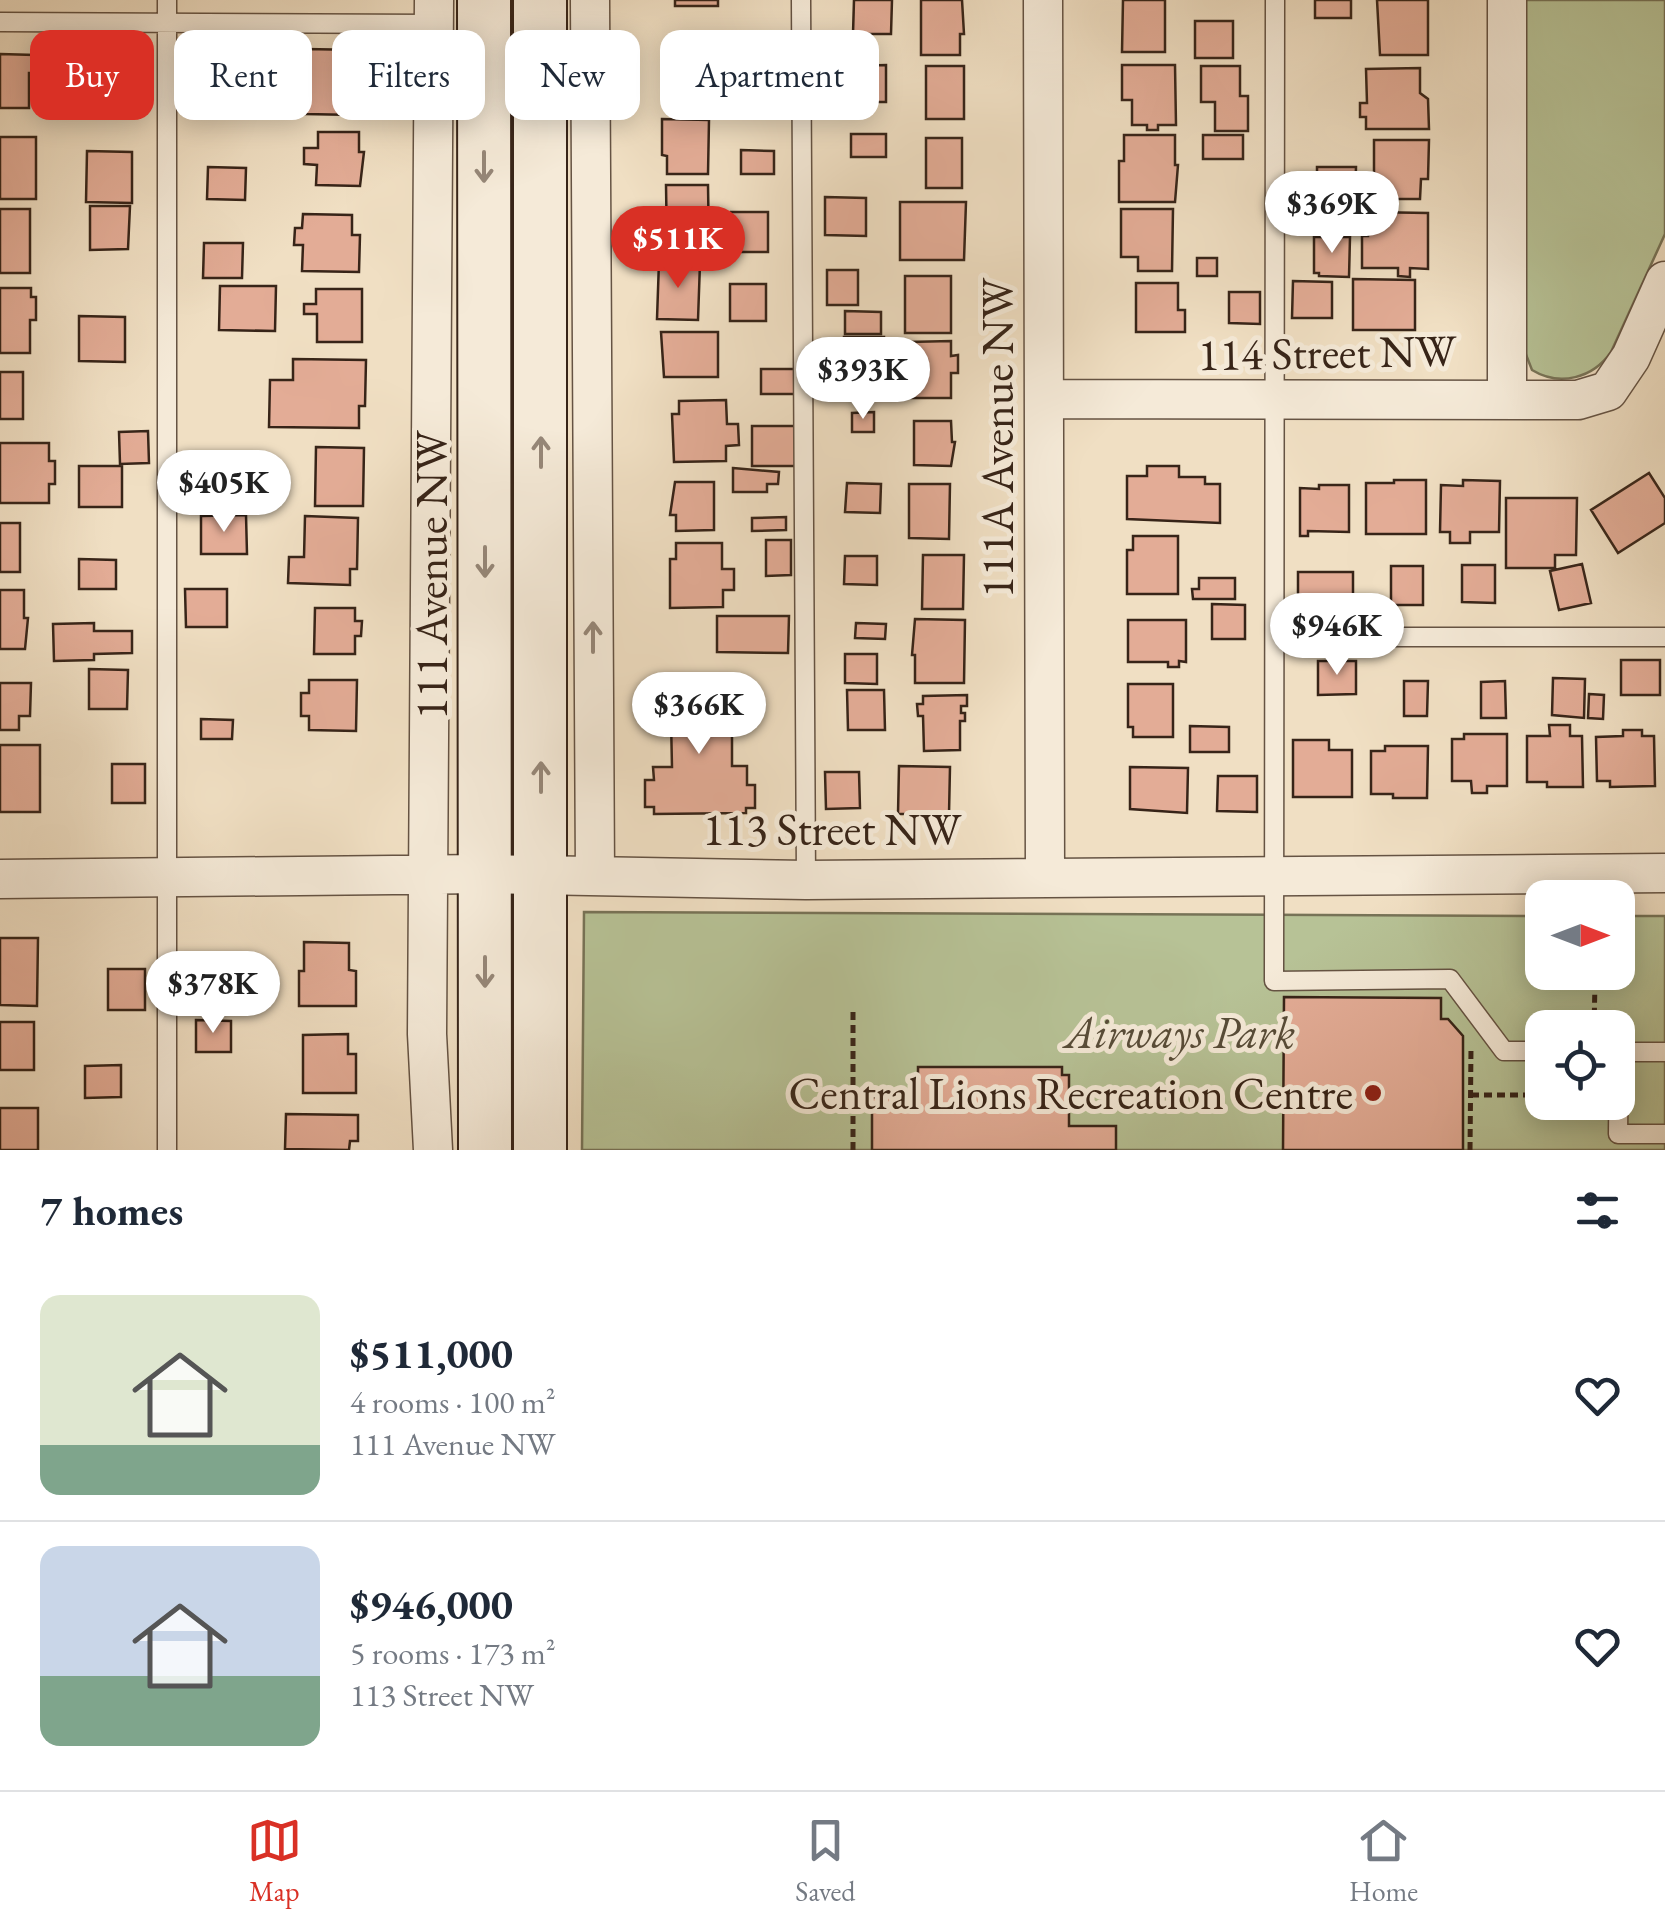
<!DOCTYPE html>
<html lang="en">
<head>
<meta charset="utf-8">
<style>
	body { margin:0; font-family:"EB Garamond",serif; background:#f6f6f7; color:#1f2937; height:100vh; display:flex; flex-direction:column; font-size:38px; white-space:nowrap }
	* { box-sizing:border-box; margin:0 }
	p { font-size:32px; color:#747a83 }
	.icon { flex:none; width:55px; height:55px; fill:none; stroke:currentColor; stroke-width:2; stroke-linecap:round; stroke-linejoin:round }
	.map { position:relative; height:1150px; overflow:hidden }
	.drawer { display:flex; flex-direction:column; background:#fff; flex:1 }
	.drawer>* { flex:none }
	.hud { position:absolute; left:30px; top:30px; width:1000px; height:90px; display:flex; gap:20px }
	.needle { width:65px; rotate:90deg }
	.tools { position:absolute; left:1525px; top:880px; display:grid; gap:20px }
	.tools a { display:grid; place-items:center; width:110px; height:110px; border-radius:20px; background:#fff; box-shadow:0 5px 25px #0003; font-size:50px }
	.price { position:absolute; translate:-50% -85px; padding:0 22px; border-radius:35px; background:#fff; color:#222; font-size:32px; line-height:65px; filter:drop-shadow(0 2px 5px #0008) }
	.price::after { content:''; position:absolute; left:50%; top:60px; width:30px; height:22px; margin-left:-15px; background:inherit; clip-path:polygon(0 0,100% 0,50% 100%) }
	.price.active { background:#d93025; color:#fff }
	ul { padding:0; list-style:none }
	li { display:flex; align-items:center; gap:30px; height:250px; padding:0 40px }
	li+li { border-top:2px solid #e0e1e3 }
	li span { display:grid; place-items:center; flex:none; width:280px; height:200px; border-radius:20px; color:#555 }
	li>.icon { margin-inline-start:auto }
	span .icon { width:120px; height:120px; fill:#fffc; stroke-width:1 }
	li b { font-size:42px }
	h2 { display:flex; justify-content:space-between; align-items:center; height:120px; padding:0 40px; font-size:42px }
	.tag { padding:0 35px; border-radius:20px; background:#fff; box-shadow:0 5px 25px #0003; font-size:35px; line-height:90px }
	.tag.active { background:#d93025; color:#fff }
	.dock { display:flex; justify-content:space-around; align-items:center; height:140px; border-top:2px solid #e0e1e3; background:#fff; font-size:28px; color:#747a83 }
	.dock a { display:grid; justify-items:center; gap:5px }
	.dock .active { color:#d93025 }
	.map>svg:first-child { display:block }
</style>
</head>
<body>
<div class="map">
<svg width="1665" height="1150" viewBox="0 0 1665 1150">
	<rect width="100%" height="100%" fill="#f0dfc3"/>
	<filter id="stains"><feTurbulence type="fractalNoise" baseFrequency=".002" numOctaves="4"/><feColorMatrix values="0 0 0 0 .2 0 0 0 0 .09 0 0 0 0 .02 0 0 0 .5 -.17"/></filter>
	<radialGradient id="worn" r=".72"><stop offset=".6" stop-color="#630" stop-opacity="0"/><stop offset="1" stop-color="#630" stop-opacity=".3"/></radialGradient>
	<!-- green -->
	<path fill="#b7c296" stroke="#777357" stroke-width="2.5" fill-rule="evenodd" d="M1525 0H1665V234L1611 352C1593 378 1560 387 1532 370L1525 352Z
		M584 912 1542 916V972H1618V916H1665V1150H582ZM1542 1028H1618V1102H1542Z"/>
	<!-- building -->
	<path fill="#e3ac96" stroke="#372418" stroke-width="2.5" d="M675 0H718V6H675Z
		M854 0H892L891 34H853Z
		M921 0H962L964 34H960V55H921Z
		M1123 0H1165V52H1122Z
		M1315 0H1351V18H1315Z
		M1377 0H1428V55H1380Z
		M1195 21H1233V58H1195Z
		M198 41H237L236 77H198Z
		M73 42H134V55H149V75L135 74 136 66 73 65Z
		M717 48 718 79 724 78V88H719V107L668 108 667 49Z
		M305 49 360 50 355 115 305 114V97H299V68H305Z
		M0 54 35 55V73H29V108H0Z
		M886 65V102H851V66Z
		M1122 65H1175L1176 125H1158V130H1147V125H1132V100H1122Z
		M926 66H964V119H926Z
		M1201 66H1240V96H1248V131H1215V102H1201Z
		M1420 68V93L1428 99 1429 129H1366V117H1360V103H1367L1366 69Z
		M662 119 709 120 708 174H667V156L662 155Z
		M318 132H359V152H364L360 186 316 185 317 165 304 164V148H318Z
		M851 134H886V157H851Z
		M1124 135H1175V165H1178L1175 202H1119V161H1124Z
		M1203 135H1243V159H1203Z
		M0 137H36V199H0Z
		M926 138H962V188H926Z
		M1374 140H1429L1428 179H1421L1420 199H1374Z
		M741 150 774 151V174H741Z
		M87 151 132 152V203L86 202Z
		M208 167 246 168 245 200 207 199Z
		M1317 167H1356L1355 204 1317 203Z
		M666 185H708L709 249 667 250Z
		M825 197 866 198V236L825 235Z
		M900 202H966L964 260H900Z
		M90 206H130L128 249 90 250Z
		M0 209H30V273H0Z
		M1121 209H1173L1172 271H1138V257H1121Z
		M731 212H768V252H731Z
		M1368 212 1428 213V269L1410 268V277L1398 276V268H1362V236H1368Z
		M303 214 352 215V235H360L359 272 302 271 303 245H294L295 228H302Z
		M1314 237H1350L1349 277 1319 276V273H1314Z
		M204 243H243L242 278H203Z
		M1197 258H1217V276H1197Z
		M659 261 700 263 698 320 657 319Z
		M827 270H858V305H827Z
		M905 276H951V333H905Z
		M1353 279 1415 280V330H1353Z
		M1293 281 1332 282V318H1292Z
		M1136 283H1178V310H1185V332H1136Z
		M730 284H766V321H730Z
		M220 286H276L275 331 219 330Z
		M0 288H31V297H36V320H30V353H0Z
		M316 289H362V342H317V314H304V304H316Z
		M1229 292H1260V324L1229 323Z
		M845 311 881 312V334H845Z
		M79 316 125 317V362L79 361Z
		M661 332H718V377H664Z
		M844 337H884V385L844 386Z
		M951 341V356L958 355V373H951V398H909L908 342Z
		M293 359 366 360 365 406H359V428L269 427 270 380H293Z
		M761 369H797V394H761Z
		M0 372H23V419H0Z
		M726 400 727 424H738L739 445 726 446V461L674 462 672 414H679V401Z
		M874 412V432H852V413Z
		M914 421H951L952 442H955L951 466 914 465Z
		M752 426H799L798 466H752Z
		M148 431 149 463 120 464 119 432Z
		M0 443H49V461H55V484H49V503H0Z
		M316 447 364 448 363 506H315Z
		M207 462H249V513L207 512Z
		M79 466H122V507H79Z
		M1147 466H1179V477H1205V484H1220V523L1127 519V476H1147Z
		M733 468 779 472 778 484H767V492H733Z
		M1649 473 1665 498V523L1618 553 1591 510Z
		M1394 480H1426V534H1366V483H1394Z
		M1463 480 1500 481 1499 532H1470V543H1450V532H1440L1441 485 1463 486Z
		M675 482H714V530L676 531V515H670Z
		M847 483 881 484 880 513 845 512Z
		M909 484H950L949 539 909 538Z
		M1319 485H1349V532L1308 531V536H1300V488L1319 489Z
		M1506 498H1577L1576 555H1555V568H1506Z
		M246 515 247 554H201V516Z
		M305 516 358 518 357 569H350V585L288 583 289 557H304Z
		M786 517V530L752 531V518Z
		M0 523H20V572H0Z
		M1133 536H1178V594H1127V550H1133Z
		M766 540H791V575L766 576Z
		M676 543H722V569H734V590H723V607L670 608V559H676Z
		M923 555H964L963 609H922Z
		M845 556H877V585L844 584Z
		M79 559 116 560V589H79Z
		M1582 564 1591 603 1559 610 1550 571Z
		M1462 565H1495V603L1462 602Z
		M1391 566H1423V605H1391Z
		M1298 572H1353V609L1298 608Z
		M1199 578H1235V599H1193L1192 589H1199Z
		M185 589H227V627H186Z
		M0 590H24V618H28L25 649H0Z
		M1212 604 1245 605V639H1212Z
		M315 608H355V621H362L361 636H355V654H314Z
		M717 616H789L788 653 717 652Z
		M915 619 965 620 964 683H915V655H912Z
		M1128 620H1186V662L1179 661V667H1168V662H1128Z
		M94 623V631H132V653L94 654V660L54 661 53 624Z
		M856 623 886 624 885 639 855 638Z
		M845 654H877V684L845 683Z
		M1621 660H1660V695H1621Z
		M1318 661H1356V694L1318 695Z
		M89 669 128 670 127 709H89Z
		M1553 678 1585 679 1584 718 1552 715Z
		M309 680H357L356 731 309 730V716H301V693H309Z
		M1404 681H1428L1427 716H1404Z
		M1505 681 1506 718H1481V682Z
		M0 683H31L30 716H19V730H0Z
		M1128 684H1173V737H1133V727H1128Z
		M732 688V766H747V785H755V808H746V813L654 814V807H645V780H654L653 767H672L671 720H657V689Z
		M847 690H884L885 730H848Z
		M1589 694 1604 695 1603 719 1588 718Z
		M967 695V706H961V713H965V721H960V750L924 751 923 716H918L917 704H923V696Z
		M201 719 233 720 232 739H201Z
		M1549 725H1570V736H1582L1583 787H1547V782H1527V736H1550Z
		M1190 726 1229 727V752H1190Z
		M1623 730H1642V736H1654L1655 786 1610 787V781H1597L1596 737 1623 736Z
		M1464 734H1507V786H1487V793H1472L1471 781H1452V739H1464Z
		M1293 740H1329V750H1352V797H1293Z
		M0 745H40V812H0Z
		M1385 746H1428L1427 798H1393V794H1371V751H1385Z
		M112 764H145V803H112Z
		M899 766 950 767 949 814H898Z
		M1130 767 1188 768 1187 813 1130 809Z
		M825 772H859L860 808 826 809Z
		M1218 776H1257V812L1217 811Z
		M0 938H38L37 1006 0 1005Z
		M304 942 349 943V970L356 971V1006H299V971H304Z
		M108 969H145V1010H108Z
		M192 980H225L226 1008 192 1009Z
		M1284 997 1441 998V1019H1448L1463 1036V1150H1283Z
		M196 1020 231 1021V1052H196Z
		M0 1022H34V1070H0Z
		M348 1034V1054H356V1093H303V1035Z
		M121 1065V1097L85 1098V1066Z
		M918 1067H1062V1075H1069V1126H1116V1150H872V1097L918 1098Z
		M0 1108H38V1150H0Z
		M286 1114 358 1115V1141H350L349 1150 285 1149Z"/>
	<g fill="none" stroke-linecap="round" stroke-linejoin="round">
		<!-- lane casing -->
		<g stroke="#655343" stroke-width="21">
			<path id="lane" d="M801 0 806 880
				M1275 0 1274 981 1450 979 1504 1051H1542
				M0 22 434 24
				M1275 637H1665
				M1618 1052H1665
				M1619 1052 1618 1134H1665
				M167 1150V0"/>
		</g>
		<!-- street casing -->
		<g stroke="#655343" stroke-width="41">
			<path id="street" d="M590 0 595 875
				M1043 0 1045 876
				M1507 0V397
				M1045 399 1578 400 1608 391 1631 357 1665 281
				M0 879 485 874 806 880 1665 873
				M433 1150 427 1034 434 0"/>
		</g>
		<!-- secondary casing -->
		<g stroke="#372418" stroke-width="56">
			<path id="secondary" d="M484 0 485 1150
				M540 1150V0"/>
		</g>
		<!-- path -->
		<path stroke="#372418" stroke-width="5" stroke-dasharray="8 5" stroke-linecap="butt" d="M1586 972 1595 983 1594 1028
			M853 1012V1150
			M1471 1095H1542
			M1470 1150 1471 1048"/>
		<!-- lane -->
		<use href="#lane" stroke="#f5ead8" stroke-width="18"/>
		<!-- street -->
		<use href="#street" stroke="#f5ead8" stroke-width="38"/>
		<!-- secondary -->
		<use href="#secondary" stroke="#f5ead8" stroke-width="52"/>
	</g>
	<!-- one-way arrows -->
	<defs><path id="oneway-shaft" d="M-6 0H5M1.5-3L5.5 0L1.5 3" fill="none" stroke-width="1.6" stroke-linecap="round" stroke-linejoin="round" transform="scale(2.5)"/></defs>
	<g stroke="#968778">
		<use href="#oneway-shaft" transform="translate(484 167) rotate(90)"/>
		<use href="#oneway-shaft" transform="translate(541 452) rotate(-90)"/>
		<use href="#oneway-shaft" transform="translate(485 562) rotate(90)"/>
		<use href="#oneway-shaft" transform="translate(593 637) rotate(-90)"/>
		<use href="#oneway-shaft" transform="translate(541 777) rotate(-90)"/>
		<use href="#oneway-shaft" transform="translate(485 972) rotate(90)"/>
	</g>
	<!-- markers -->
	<circle fill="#8f2418" stroke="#f5ead8" stroke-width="4" cx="1373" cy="1093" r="10"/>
	<g text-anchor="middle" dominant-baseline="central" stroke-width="10" stroke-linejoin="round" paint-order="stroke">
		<!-- street labels -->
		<g font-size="45" fill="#372418" stroke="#f5ead8">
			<text transform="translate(1327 352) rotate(-1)">114 Street NW</text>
			<text transform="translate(997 438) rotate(-90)">111A Avenue NW</text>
			<text transform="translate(431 575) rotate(-90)">111 Avenue NW</text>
			<text x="832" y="829">113 Street NW</text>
		</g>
		<!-- park labels -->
		<g font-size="45" font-style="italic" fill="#574c38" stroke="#f5ead8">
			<text x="1180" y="1032">Airways Park</text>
		</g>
		<!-- poi labels -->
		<g font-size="45" fill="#372418" stroke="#f5ead8" text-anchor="end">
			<text x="1353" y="1093">Central Lions Recreation Centre</text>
		</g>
	</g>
	<rect width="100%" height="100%" filter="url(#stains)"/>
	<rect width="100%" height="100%" fill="url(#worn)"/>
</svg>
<div class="tools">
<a><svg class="needle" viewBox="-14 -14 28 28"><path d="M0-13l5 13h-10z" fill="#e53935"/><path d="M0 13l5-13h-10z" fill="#747a83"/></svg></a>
<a><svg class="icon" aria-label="locate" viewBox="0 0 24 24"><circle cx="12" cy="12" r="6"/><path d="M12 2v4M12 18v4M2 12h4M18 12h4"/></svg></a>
</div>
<b class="price" style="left:1332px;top:256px">$369K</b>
<b class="price active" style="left:678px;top:291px">$511K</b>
<b class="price" style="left:863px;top:422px">$393K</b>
<b class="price" style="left:224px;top:535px">$405K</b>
<b class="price" style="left:1337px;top:678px">$946K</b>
<b class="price" style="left:699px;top:757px">$366K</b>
<b class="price" style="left:213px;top:1036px">$378K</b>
<div class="hud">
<a class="tag active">Buy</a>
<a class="tag">Rent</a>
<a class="tag">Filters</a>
<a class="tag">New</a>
<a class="tag">Apartment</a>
</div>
</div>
<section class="drawer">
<h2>7 homes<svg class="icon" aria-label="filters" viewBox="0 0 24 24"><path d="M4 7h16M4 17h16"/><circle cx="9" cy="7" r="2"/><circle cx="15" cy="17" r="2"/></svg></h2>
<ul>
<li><span style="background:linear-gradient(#dfe7d0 75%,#7fa58c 0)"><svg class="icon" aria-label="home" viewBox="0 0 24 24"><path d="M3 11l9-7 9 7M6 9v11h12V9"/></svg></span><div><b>$511,000</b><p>4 rooms · 100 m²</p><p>111 Avenue NW</p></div><svg class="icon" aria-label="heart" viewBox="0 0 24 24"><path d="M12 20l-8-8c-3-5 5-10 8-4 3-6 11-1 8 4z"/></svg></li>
<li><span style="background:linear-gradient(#c9d6e8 65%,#7fa58c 0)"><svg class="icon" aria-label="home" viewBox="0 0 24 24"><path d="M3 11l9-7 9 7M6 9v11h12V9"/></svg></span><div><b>$946,000</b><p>5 rooms · 173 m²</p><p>113 Street NW</p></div><svg class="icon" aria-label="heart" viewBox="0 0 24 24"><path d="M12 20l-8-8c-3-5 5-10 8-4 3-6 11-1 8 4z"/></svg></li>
</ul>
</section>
<nav class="dock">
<a class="active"><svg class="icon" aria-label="map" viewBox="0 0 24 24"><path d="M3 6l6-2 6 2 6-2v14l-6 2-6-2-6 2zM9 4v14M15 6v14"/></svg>Map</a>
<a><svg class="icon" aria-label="saved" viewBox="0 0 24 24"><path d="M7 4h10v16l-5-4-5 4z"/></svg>Saved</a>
<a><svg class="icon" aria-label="home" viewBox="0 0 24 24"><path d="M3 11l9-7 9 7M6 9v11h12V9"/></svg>Home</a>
</nav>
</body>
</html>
